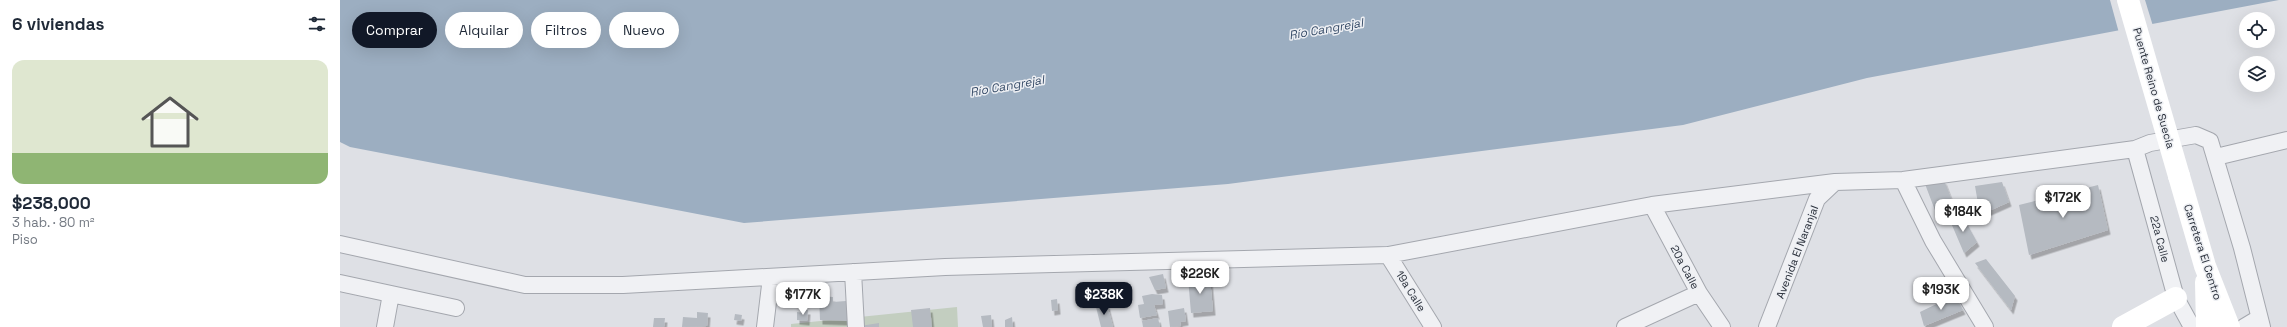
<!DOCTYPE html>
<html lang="es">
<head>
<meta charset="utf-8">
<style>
	body { margin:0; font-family:"Space Grotesk",sans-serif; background:#f2f2f3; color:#1f2937; height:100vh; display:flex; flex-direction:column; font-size:15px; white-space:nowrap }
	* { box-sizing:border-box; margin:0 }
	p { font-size:13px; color:#747a83 }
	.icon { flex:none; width:22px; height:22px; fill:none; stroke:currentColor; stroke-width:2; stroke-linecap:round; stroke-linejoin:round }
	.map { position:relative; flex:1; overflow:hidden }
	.side { display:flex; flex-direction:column; background:#fff; width:340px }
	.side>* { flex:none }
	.banner { position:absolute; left:12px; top:12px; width:380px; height:36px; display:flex; gap:8px }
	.fabs { position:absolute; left:1899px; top:12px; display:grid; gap:8px }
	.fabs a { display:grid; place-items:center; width:36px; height:36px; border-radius:50%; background:#fff; box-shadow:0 4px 16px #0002; font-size:20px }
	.price { position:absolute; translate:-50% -34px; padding:0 9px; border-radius:8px; background:#fff; color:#222; font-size:13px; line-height:26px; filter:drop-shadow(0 1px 2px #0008) }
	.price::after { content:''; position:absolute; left:50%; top:24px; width:12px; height:9px; margin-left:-6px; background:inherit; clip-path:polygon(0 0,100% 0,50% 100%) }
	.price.selected { background:#111827; color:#fff }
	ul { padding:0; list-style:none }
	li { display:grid; align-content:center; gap:8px; height:212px; padding:0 12px }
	li span { display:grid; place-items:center; height:124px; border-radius:12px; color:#555 }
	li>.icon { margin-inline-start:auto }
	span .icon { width:72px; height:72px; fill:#fffc; stroke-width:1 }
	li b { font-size:17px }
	h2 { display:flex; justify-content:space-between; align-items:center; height:48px; padding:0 12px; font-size:17px }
	.pill { padding:0 14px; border-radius:18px; background:#fff; box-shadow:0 4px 16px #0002; font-size:14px; line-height:36px }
	.pill.selected { background:#111827; color:#fff }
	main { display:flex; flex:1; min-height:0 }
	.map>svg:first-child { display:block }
</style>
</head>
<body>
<main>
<section class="side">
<h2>6 viviendas<svg class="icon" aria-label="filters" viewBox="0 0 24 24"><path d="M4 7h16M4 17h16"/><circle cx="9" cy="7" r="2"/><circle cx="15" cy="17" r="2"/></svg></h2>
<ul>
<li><span style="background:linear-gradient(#dfe7d0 75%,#8fb573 0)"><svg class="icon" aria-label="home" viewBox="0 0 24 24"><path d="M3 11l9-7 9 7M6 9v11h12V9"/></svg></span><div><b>$238,000</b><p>3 hab. · 80 m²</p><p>Piso</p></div></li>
</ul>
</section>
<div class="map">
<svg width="1947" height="327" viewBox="0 0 1947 327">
	<defs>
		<filter id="shadow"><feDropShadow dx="2.5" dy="4.5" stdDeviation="0" flood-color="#0004"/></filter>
	</defs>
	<rect width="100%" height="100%" fill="#dee0e5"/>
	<!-- green -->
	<path fill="#c3cec0" d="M617 307 618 327H451V324Z"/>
	<!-- water -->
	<path fill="#9caec1" d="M0 0H1939L1527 78 1343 125 888 184 404 223 10 147 0 142Z"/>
	<!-- pier -->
	<path fill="#dee0e5" d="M1770 0H1805L1813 26 1779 33Z"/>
	<!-- building -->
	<path fill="#b5bac1" filter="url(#shadow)" d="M1604 180 1616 211 1598 218 1585 184Z
		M1662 182 1669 202 1640 215 1635 186Z
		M1758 185 1768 230 1689 255 1679 205Z
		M1622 215 1637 242 1624 253 1609 218Z
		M1646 259 1675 296 1671 310 1635 263Z
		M823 274 826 288 815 290 809 277Z
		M848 278H870L873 311 851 313Z
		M812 294 822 295 823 304 814 305 817 315 800 318 798 305 804 304 802 296Z
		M1615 295 1623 310 1584 326 1580 312Z
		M479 296 493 297V302L506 301 508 321 480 320Z
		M717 299 718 310 712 311 711 300Z
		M767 304 773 327H761L756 307Z
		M590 308 592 327H573L571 310Z
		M844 308 846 321 840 322 841 326 830 327 828 311Z
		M464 310H468L467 321 457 320V312L464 313Z
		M357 312 368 313 367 326 342 327 343 317 357 318Z
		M395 314 402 315 401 321 394 320Z
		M651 315 652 327H643L641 316Z
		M672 317 673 327H665V320Z
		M314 318H325L324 327H313Z
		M818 318 820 327H803L802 321Z
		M539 323V327H520V326Z"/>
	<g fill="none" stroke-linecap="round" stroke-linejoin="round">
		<!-- street casing -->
		<g stroke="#a4a7ae" stroke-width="18">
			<path id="street" d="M1795 149 1836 298 1852 327
				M1876 157 1947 140
				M1563 180 1593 241 1645 327
				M1312 205 1359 293 1382 327
				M0 244 185 285H283L605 267 1048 255 1312 205 1495 182 1563 180 1795 149 1810 143 1856 135 1870 141 1902 248 1922 327
				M1048 255 1093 327
				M513 272 516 327
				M0 283 116 308
				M45 327 51 294
				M425 327 431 277
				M1285 327 1359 293
				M1427 327 1477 199 1495 182
				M1904 327 1919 318"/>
		</g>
		<!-- street -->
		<use href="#street" stroke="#f0f1f4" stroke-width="16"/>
		<!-- secondary -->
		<path stroke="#fff" stroke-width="22" d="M1839 176 1865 266 1889 327
			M1866 282 1867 327
			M1783 327 1836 298"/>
		<!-- secondary-bridge -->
		<path stroke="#fff" stroke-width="22" d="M1788 0 1839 176"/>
	</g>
	<g text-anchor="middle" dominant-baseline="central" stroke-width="3" stroke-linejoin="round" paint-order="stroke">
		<!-- street labels -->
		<g font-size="11" fill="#292f3a" stroke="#edeff3">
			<text transform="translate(1814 88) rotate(74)">Puente Reino de Suecia</text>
			<text transform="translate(1820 239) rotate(75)">22a Calle</text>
			<text transform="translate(1457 252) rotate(-69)">Avenida El Naranjal</text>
			<text transform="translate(1863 252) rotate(72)">Carretera El Centro</text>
			<text transform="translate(1345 267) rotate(62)">20a Calle</text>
			<text transform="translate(1071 291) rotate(58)">19a Calle</text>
		</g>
		<!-- water labels -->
		<g font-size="12" font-style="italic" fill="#384d69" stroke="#edeff3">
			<text transform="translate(986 29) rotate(-10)">Río Cangrejal</text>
			<text transform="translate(667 86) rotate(-10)">Río Cangrejal</text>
		</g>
	</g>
</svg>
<div class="fabs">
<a><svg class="icon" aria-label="locate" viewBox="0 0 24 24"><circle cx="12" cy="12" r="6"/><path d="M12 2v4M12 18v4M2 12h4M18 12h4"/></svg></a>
<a><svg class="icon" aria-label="layers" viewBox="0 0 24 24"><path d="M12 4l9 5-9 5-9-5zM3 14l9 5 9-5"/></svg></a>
</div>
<b class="price" style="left:1723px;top:219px">$172K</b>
<b class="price" style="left:1623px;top:233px">$184K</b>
<b class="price" style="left:860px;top:295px">$226K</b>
<b class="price" style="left:1601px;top:311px">$193K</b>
<b class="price" style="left:463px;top:316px">$177K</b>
<b class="price selected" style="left:764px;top:316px">$238K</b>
<div class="banner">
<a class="pill selected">Comprar</a>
<a class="pill">Alquilar</a>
<a class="pill">Filtros</a>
<a class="pill">Nuevo</a>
</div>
</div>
</main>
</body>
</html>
